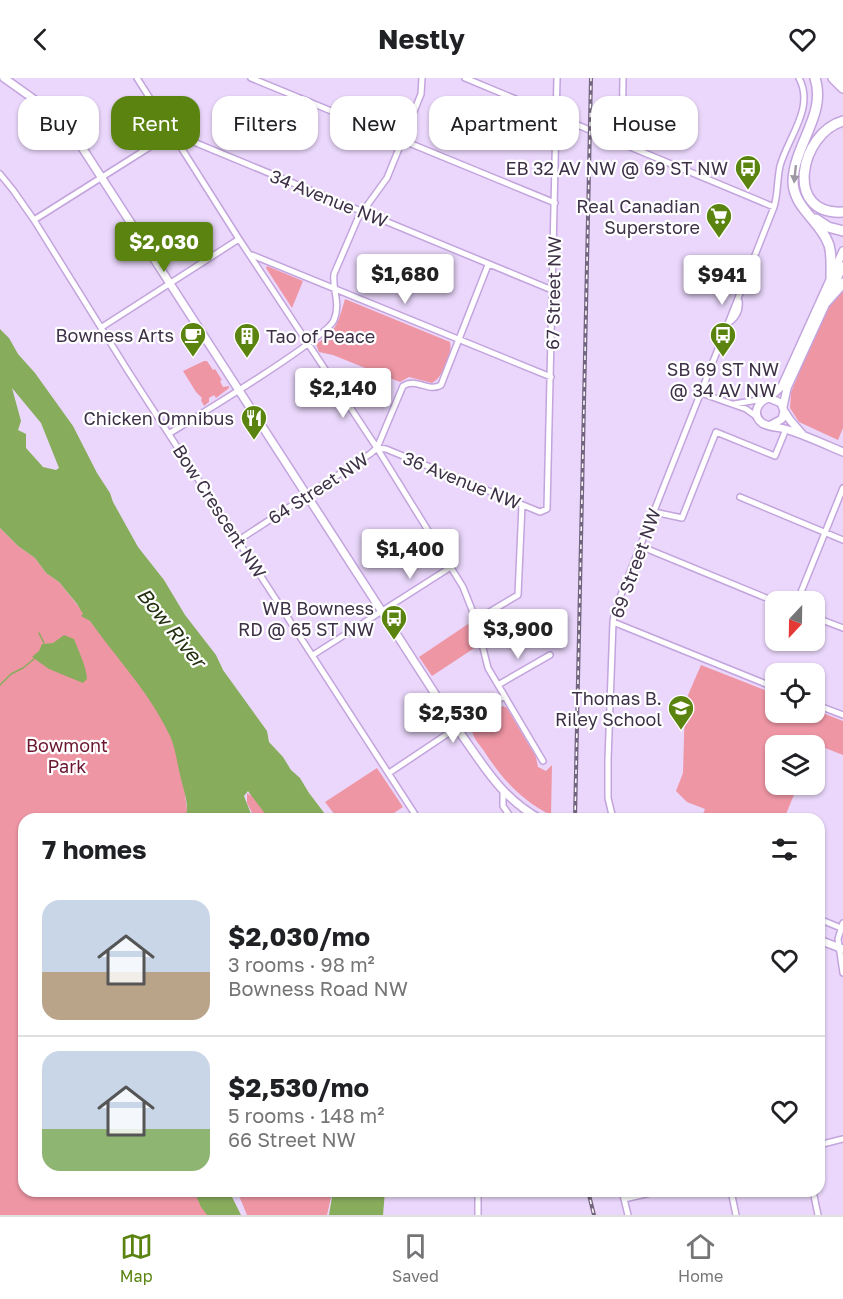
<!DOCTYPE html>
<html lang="en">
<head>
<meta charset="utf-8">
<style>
	body { margin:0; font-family:"Golos Text",sans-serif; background:#f6f6f6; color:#202124; height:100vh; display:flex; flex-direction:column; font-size:22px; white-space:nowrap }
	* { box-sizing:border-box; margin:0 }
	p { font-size:20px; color:#757577 }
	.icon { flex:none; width:33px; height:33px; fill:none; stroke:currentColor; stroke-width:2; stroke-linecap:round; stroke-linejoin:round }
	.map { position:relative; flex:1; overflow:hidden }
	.panel { position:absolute; left:18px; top:735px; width:807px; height:384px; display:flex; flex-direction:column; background:#fff; border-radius:18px; box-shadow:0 2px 4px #0004 }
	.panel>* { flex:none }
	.banner { position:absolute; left:18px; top:18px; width:807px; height:54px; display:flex; gap:12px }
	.needle { width:39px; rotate:202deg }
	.fabs { position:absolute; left:765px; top:513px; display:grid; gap:12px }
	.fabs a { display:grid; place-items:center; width:60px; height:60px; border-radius:12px; background:#fff; box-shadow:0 2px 4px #0004; font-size:30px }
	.price { position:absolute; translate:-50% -51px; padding:0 14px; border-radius:6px; background:#fff; color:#222; font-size:20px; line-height:39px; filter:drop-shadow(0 2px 3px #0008) }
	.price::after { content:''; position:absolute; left:50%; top:36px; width:18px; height:14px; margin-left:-9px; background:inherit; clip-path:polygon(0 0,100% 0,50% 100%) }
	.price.on { background:#5a840f; color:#fff }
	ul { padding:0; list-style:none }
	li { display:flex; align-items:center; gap:18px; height:150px; padding:0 24px }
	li+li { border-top:2px solid #e0e0e0 }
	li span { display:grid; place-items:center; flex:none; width:168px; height:120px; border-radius:18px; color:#555 }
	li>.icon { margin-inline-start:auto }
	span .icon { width:72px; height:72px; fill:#fffc; stroke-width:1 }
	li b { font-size:26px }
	h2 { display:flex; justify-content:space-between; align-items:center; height:72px; padding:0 24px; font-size:26px }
	.chip { padding:0 21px; border-radius:18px; background:#fff; box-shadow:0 2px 4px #0004; font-size:21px; line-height:54px }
	.chip.on { background:#5a840f; color:#fff }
	header { display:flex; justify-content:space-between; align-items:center; height:78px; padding:0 24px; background:#fff; font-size:27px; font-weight:700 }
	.tab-bar { display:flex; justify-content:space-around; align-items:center; height:84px; border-top:2px solid #e0e0e0; background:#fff; font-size:16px; color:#757577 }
	.tab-bar a { display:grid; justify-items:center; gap:3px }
	.tab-bar .on { color:#5a840f }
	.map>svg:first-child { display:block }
</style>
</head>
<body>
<header><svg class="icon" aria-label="back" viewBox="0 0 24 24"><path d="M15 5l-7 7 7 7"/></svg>Nestly<svg class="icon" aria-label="heart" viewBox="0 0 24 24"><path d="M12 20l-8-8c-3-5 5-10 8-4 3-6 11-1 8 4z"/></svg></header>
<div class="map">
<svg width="843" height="1137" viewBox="0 0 843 1137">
	<rect width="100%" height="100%" fill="#ead7fb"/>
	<!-- green -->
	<path fill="#ef96a5" d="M267 188 303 203 292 230 266 190Z
		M843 212V350L838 362 799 344 790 330 791 314 826 232Z
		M345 221 450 264C453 275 442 301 432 305L409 299 400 304 333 277 319 274 316 266C338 252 338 244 345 221Z
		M204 283H207L213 292 215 291 222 302 220 303 223 309 229 308V310L216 320 214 317 209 320V324L204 328 201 322 202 320 196 314 183 293Z
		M0 450 18 468 35 480 46 495 59 504 106 563 170 589 188 741H24V1113H207L217 1137H0Z
		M471 544 476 569 432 598 419 579Z
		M701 587 775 616 776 634H814L815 632 843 643V677L815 666 776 668V706L798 707 784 741H701L705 731 687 724 676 713 683 695 685 624Z
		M503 628 507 630 536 679 538 689 546 693 552 687 551 737C521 722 502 701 484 673 479 666 471 658 472 649L480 641Z
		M377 690 403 729 385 741H338L325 724Z
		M248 713 290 741H255L247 725V715L251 718Z
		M237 1113H332V1115L327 1137H247Z"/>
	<!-- water -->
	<path fill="#87ac5b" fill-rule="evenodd" d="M0 251 9 260 18 276 35 295 73 348 97 395 110 415 113 424 138 469 164 502 185 537 216 577 223 592 267 653 269 664 283 679 291 692 300 700 309 715 325 736H329L327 738 329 741H269L248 713 244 718 253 741H185C190 729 184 713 181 701 177 686 176 670 169 656 149 614 117 581 90 543L81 538 83 536 77 526 59 504 46 495 35 480 18 468 0 450ZM12 310 41 345 59 390 56 392 43 389 26 370V356L18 352 21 343Z
		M64 557 74 561C79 574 86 588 87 601L83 605 49 591 32 579 39 573 42 566 53 565Z
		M194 1113H229L241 1137H207L201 1129Z
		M333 1113H385L383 1137H329Z"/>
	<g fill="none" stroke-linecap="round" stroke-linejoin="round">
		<!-- stream -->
		<path stroke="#87ac5b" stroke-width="1.5" d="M39 555 44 565
			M0 607 11 596 23 590 34 581"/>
		<!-- minor casing -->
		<g stroke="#c3a4dd" stroke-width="8">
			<path id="minor" d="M137 0 239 161 377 370 463 509 476 542 488 590 543 683
				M251 0 555 125
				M465 0 774 129
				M622 65 623 0
				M0 96 13 112 34 142 128 293 418 741
				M34 142 172 55 552 212
				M252 177 551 299
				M731 243C737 238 740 231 739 223
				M102 249 239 161
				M701 315 746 331 757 339
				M734 326 764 321
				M170 355C196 339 326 261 334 242 341 225 332 212 334 196L358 140 387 100 417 26 421 16 422 0
				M377 370 386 371 540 434 547 431 557 0
				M740 419 843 462
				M654 434 682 440 716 354 775 378 786 351
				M239 462 370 376 377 370 403 308C417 299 428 315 441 307L488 187
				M640 468 776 524
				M797 524 843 410
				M814 539 843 550
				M476 542 518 517 522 427
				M613 544 776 610
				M313 577 451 489
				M498 607 550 577
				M814 626 843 637
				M389 695 504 618
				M503 714V728L512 741
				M613 741 608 720V682L613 544 615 532 774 129C778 116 777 102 780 88 788 59 815 30 799 0
				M819 841 841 850
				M843 845 838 861 843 895
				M819 1067 843 1061
				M478 1113V1137
				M622 1113 628 1137
				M731 1113 736 1137
				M813 1113 818 1137
				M624 1121 659 1113"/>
		</g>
		<!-- tertiary casing -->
		<g stroke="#c3a4dd" stroke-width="10">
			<path id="tertiary" d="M4 0 56 37 74 57 461 656C485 690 502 720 540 741
				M769 320 782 308 843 173
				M783 329 787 310 843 188
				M784 333 790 342 803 357
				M771 347 782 341 784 333 781 325 769 320C758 323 751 336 762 345 768 349 778 349 785 351 805 357 824 366 843 374
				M819 862 843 871"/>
		</g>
		<!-- motorway casing -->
		<g stroke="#c3a4dd" stroke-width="12">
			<path id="motorway" d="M815 0C827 36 794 67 793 103 793 130 821 143 829 167 832 177 831 189 831 199
				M833 0 843 10
				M842 0 843 1
				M843 43C800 55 783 138 843 134
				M816 141 828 149 843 153
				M826 224 843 205"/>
		</g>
		<!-- minor -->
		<use href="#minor" stroke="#fff" stroke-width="5"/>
		<!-- tertiary -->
		<use href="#tertiary" stroke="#fff" stroke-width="7"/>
		<!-- motorway -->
		<use href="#motorway" stroke="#fff" stroke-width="9"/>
		<!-- rail casing -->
		<g stroke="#73647f" stroke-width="4">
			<path id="rail" d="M575 741 591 0
				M588 1113 594 1137"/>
		</g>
		<!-- rail -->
		<use href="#rail" stroke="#fff" stroke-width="1.5" stroke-dasharray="4.5" stroke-linecap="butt"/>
	</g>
	<!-- one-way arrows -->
	<defs><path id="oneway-solid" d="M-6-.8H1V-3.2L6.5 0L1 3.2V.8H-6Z" transform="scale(1.5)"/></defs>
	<use fill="#9e98a3" href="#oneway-solid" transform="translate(795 96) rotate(96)"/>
	<!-- icons -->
	<defs>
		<g id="bus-pin" transform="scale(1.35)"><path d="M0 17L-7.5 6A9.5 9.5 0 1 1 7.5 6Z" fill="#5a840f" stroke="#fff"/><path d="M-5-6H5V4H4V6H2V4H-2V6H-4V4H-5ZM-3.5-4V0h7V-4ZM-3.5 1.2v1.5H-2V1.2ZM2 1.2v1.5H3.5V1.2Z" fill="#fff"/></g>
		<g id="supermarket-pin" transform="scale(1.35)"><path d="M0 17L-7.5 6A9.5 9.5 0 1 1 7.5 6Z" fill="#5a840f" stroke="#fff"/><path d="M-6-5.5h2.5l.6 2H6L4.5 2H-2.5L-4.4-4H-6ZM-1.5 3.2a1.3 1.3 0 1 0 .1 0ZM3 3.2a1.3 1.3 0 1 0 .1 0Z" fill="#fff"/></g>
		<g id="cafe-pin" transform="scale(1.35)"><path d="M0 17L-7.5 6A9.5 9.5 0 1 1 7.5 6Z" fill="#5a840f" stroke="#fff"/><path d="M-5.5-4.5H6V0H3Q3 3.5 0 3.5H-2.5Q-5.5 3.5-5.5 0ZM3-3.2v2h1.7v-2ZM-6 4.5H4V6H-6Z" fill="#fff"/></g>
		<g id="building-pin" transform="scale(1.35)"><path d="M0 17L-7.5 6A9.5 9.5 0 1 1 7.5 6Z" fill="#5a840f" stroke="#fff"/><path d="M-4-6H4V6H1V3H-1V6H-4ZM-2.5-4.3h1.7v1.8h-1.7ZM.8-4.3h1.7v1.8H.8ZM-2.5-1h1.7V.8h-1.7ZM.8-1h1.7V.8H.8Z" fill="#fff"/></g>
		<g id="restaurant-pin" transform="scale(1.35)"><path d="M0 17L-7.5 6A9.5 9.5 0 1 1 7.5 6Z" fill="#5a840f" stroke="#fff"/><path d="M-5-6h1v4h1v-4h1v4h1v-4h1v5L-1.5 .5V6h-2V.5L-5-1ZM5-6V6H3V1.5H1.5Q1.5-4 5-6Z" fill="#fff"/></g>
		<g id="school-pin" transform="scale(1.35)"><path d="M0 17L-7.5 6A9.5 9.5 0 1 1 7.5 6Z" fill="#5a840f" stroke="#fff"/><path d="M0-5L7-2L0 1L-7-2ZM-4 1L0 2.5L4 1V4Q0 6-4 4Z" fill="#fff"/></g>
	</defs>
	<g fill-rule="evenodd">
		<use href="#bus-pin" x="748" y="90"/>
		<use href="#supermarket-pin" x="719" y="138"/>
		<use href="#cafe-pin" x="193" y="257"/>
		<use href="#bus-pin" x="723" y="257"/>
		<use href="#building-pin" x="247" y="258"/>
		<use href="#restaurant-pin" x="254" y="340"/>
		<use href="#bus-pin" x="394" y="540"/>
		<use href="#school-pin" x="681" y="630"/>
	</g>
	<g text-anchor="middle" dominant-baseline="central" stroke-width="4.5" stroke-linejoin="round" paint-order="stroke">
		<!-- poi labels -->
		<g font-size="18" fill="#3d3047" stroke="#fff" text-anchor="end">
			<text x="728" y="90">EB 32 AV NW @ 69 ST NW</text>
			<text x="700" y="128">Real Canadian<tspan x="700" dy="21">Superstore</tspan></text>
			<text x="174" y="257">Bowness Arts</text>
			<text x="266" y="258" text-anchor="start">Tao of Peace</text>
			<text x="723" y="291" text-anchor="middle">SB 69 ST NW<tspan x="723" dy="21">@ 34 AV NW</tspan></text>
			<text x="234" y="340">Chicken Omnibus</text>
			<text x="374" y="530">WB Bowness<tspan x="374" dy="21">RD @ 65 ST NW</tspan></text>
			<text x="662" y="620">Thomas B.<tspan x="662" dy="21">Riley School</tspan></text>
		</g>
		<!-- street labels -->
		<g font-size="18" fill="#3d3047" stroke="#fff">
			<text transform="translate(329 120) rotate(22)">34 Avenue NW</text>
			<text transform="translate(553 215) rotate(-89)">67 Street NW</text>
			<text transform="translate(462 402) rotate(22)">36 Avenue NW</text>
			<text transform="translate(318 410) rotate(-33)">64 Street NW</text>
			<text transform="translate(220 433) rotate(57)">Bow Crescent NW</text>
			<text transform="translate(635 485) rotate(-70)">69 Street NW</text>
		</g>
		<!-- park labels -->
		<g font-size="18" fill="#6a162e" stroke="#fff">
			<text x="67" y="667">Bowmont<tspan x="67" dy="21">Park</tspan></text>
		</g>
		<!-- water labels -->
		<g font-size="20" font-style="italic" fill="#22300e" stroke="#fff">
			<text transform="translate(172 549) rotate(51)">Bow River</text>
		</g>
	</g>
</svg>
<div class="fabs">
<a><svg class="needle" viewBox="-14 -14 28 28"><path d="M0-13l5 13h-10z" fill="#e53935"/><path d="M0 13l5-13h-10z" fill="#757577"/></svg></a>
<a><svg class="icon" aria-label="locate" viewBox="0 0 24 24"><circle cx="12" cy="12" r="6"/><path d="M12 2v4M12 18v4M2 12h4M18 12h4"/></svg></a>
<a><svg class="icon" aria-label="layers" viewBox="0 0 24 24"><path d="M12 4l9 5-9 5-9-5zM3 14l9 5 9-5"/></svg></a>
</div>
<b class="price on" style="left:164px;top:195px">$2,030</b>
<b class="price" style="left:405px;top:227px">$1,680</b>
<b class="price" style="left:722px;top:228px">$941</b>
<b class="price" style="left:343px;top:341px">$2,140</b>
<b class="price" style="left:410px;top:502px">$1,400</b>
<b class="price" style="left:518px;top:582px">$3,900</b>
<b class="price" style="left:453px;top:666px">$2,530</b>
<div class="banner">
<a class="chip">Buy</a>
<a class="chip on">Rent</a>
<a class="chip">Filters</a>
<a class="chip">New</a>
<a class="chip">Apartment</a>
<a class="chip">House</a>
</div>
<section class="panel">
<h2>7 homes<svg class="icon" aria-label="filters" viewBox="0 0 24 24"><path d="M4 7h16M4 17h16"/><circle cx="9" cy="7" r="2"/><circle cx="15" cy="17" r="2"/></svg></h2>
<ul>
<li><span style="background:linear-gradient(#c9d6e8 60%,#b9a48a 0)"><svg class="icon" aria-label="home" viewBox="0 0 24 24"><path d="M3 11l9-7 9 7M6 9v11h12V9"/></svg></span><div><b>$2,030/mo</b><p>3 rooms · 98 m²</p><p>Bowness Road NW</p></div><svg class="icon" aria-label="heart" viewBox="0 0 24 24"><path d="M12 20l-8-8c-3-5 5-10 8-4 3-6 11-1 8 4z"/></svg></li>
<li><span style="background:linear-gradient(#c9d6e8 65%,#8fb573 0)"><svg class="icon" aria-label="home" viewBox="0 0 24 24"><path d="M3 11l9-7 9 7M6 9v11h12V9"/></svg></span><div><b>$2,530/mo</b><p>5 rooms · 148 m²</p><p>66 Street NW</p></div><svg class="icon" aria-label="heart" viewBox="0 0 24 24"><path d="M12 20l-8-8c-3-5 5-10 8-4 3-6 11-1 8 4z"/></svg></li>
</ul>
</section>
</div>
<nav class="tab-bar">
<a class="on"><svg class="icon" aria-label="map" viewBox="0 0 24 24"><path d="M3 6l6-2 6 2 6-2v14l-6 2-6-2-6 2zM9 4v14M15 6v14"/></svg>Map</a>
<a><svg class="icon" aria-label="saved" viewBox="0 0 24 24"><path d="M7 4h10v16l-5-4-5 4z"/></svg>Saved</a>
<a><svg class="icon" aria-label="home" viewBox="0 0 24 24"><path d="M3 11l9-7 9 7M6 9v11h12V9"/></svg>Home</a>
</nav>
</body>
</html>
